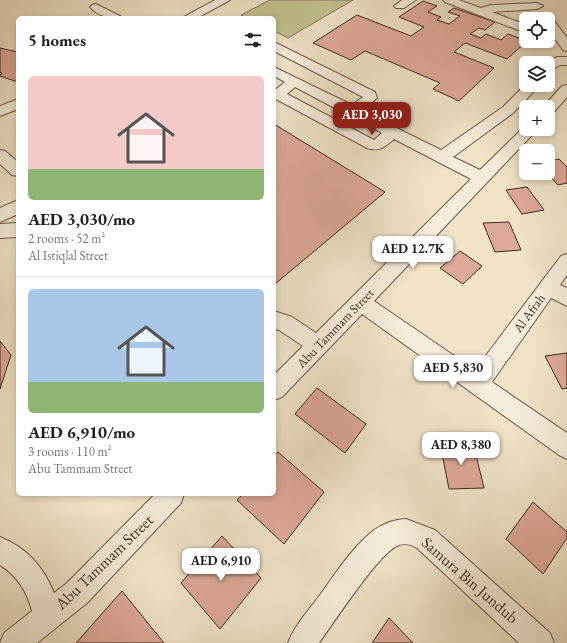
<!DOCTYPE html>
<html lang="en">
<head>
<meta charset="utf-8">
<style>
	body { margin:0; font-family:"EB Garamond",serif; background:#f6f6f6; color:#202124; height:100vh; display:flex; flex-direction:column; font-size:15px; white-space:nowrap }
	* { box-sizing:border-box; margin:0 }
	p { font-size:13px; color:#757577 }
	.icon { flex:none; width:22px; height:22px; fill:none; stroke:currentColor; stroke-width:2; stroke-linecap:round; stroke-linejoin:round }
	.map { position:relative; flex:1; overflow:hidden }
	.drawer { position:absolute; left:16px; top:16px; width:260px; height:480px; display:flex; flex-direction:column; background:#fff; border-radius:6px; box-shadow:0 2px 6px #0003 }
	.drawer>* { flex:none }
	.buttons { position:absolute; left:519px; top:12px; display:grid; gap:8px }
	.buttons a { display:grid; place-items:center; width:36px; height:36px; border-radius:6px; background:#fff; box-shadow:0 2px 6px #0003; font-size:20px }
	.price { position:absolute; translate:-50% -34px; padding:0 9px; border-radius:8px; background:#fff; color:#222; font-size:13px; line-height:26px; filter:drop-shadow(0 1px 2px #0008) }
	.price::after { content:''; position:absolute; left:50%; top:24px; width:12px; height:9px; margin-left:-6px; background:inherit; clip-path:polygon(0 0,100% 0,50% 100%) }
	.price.selected { background:#8f2418; color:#fff }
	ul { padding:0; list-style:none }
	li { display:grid; align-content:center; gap:8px; height:212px; padding:0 12px }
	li+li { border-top:1px solid #e0e0e0 }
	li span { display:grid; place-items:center; height:124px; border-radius:6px; color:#555 }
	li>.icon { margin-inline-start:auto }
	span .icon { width:72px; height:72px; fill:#fffc; stroke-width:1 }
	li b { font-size:17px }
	h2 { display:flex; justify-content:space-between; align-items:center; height:48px; padding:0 12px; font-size:17px }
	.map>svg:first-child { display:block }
</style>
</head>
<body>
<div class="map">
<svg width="567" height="643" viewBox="0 0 567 643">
	<rect width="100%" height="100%" fill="#f0e3c8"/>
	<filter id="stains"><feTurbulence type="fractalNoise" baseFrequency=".005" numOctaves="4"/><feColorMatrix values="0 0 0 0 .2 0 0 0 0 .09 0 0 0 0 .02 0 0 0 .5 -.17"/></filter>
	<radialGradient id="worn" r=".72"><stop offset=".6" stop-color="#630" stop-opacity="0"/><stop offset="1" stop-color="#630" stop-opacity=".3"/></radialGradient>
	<!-- green -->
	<path fill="#c1c190" stroke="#827558" d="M270 0H353L288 38 274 31V18H247L241 15Z"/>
	<!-- building -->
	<path fill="#dda999" stroke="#432920" d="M423 1 437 6 428 12 441 17 437 20 449 24 460 16 448 12 454 8 495 22 485 30 479 28 470 34 481 38 486 34 501 40 508 34 527 41 507 59 465 43 454 52 494 68 459 101 433 89 440 83 365 51 351 60 313 43 357 15 411 36 424 27 399 17Z
		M0 48 18 52V82L0 76 2 73 0 72Z
		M274 124 385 192 275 284 274 283Z
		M559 159 567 167V183L558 185 547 173 548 161Z
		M527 187 544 210 522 214 506 190Z
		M509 222 521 250 495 252 483 223Z
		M460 251 482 266 463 284 440 268Z
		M0 341 11 355 0 389Z
		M567 353V388L562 389 545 356Z
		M317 388 366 424 345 453 295 414Z
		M440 443H473L484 488 449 489Z
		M278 452 324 492 284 544 237 500 243 494H274V457Z
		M533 502 567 532V538L543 574 506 539Z
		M222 536 261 578 220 629 181 583Z
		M122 591 164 643H76Z
		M389 618 413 643H372Z"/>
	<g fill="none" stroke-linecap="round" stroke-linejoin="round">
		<!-- minor casing -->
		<g stroke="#6e584a" stroke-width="2">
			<path id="minor" d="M215 0H230L197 18H182Z
				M402 0H416L404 8H396L394 6Z
				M443 0H459L481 8 491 5 537 3 543 6 537 9 492 12 526 25V33L445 2Z
				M96 4 120 16 122 18C110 18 98 17 90 7L92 5Z
				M548 17 552 18 567 38V51L563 50 548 29V19H543Z
				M274 42 375 92 377 98 362 111 441 150 503 107 526 84 540 85 513 113 453 157 480 170 525 126 526 129H537L535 132 374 301 475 370 561 256 567 254V275L560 285 567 288V306L551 298 492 382 567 433V459L559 455 362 314 282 397 274 400V375L303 346 279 330 274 329V311L292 317 316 333 471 179 394 139C385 147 379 152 367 148L274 98V91L285 82 274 76V67L352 105 363 97 274 51ZM295 87 382 133 374 140 287 94Z
				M557 57H567V65H560L548 72V63H546Z
				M567 85V97L553 113 548 114V107H543L562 86Z
				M18 99V109L0 116V106Z
				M0 150 5 151 18 162V176L12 175 0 164Z
				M18 200V214L0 222V208Z
				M18 223V237L0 238V224Z
				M155 494H184L181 503 87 603 37 643H0L4 633 32 611C27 591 17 576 0 565V537C27 548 43 566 54 593L67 583Z
				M406 519 435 530 550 633 554 643H519L417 548C412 545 405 543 399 545 380 551 333 624 319 643H288C294 627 306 613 317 599 334 576 351 548 374 530 383 524 395 519 406 519Z"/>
		</g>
		<!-- minor -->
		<use href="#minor" fill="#f5eddb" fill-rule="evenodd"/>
	</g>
	<g text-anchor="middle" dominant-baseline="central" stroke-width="4" stroke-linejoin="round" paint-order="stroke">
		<!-- street labels -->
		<g font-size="13" fill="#432920" stroke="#f5eddb">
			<text transform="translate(529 313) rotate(-54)">Al Afrah</text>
			<text transform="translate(335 328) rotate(-46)">Abu Tammam Street</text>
		</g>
		<!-- near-street labels -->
		<g font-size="16" fill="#432920" stroke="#f5eddb">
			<text transform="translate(104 562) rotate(-44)">Abu Tammam Street</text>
			<text transform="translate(470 580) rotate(41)">Samura Bin Jundub</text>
		</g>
	</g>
	<rect width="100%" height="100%" filter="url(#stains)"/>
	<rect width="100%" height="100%" fill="url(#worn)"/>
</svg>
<div class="buttons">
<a><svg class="icon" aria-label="locate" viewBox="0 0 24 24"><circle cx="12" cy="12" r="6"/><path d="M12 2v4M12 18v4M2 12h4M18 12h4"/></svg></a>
<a><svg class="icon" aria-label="layers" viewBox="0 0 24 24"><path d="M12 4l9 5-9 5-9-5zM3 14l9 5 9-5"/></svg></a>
<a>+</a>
<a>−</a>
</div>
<b class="price selected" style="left:372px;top:136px">AED 3,030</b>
<b class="price" style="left:413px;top:270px">AED 12.7K</b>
<b class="price" style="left:453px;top:389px">AED 5,830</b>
<b class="price" style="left:461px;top:466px">AED 8,380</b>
<b class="price" style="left:221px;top:582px">AED 6,910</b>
<section class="drawer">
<h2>5 homes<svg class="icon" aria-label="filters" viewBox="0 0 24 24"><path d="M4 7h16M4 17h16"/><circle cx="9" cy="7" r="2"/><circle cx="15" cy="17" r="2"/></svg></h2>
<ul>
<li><span style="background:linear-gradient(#f6c9c9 75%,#8fb573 0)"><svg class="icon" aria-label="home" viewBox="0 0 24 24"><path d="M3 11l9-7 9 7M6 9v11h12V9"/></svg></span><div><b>AED 3,030/mo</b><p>2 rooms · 52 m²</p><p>Al Istiqlal Street</p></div></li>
<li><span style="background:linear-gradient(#a9c7e8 75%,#8fb573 0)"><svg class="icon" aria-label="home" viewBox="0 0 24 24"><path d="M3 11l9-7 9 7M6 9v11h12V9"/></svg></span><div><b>AED 6,910/mo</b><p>3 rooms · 110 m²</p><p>Abu Tammam Street</p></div></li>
</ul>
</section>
</div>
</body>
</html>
